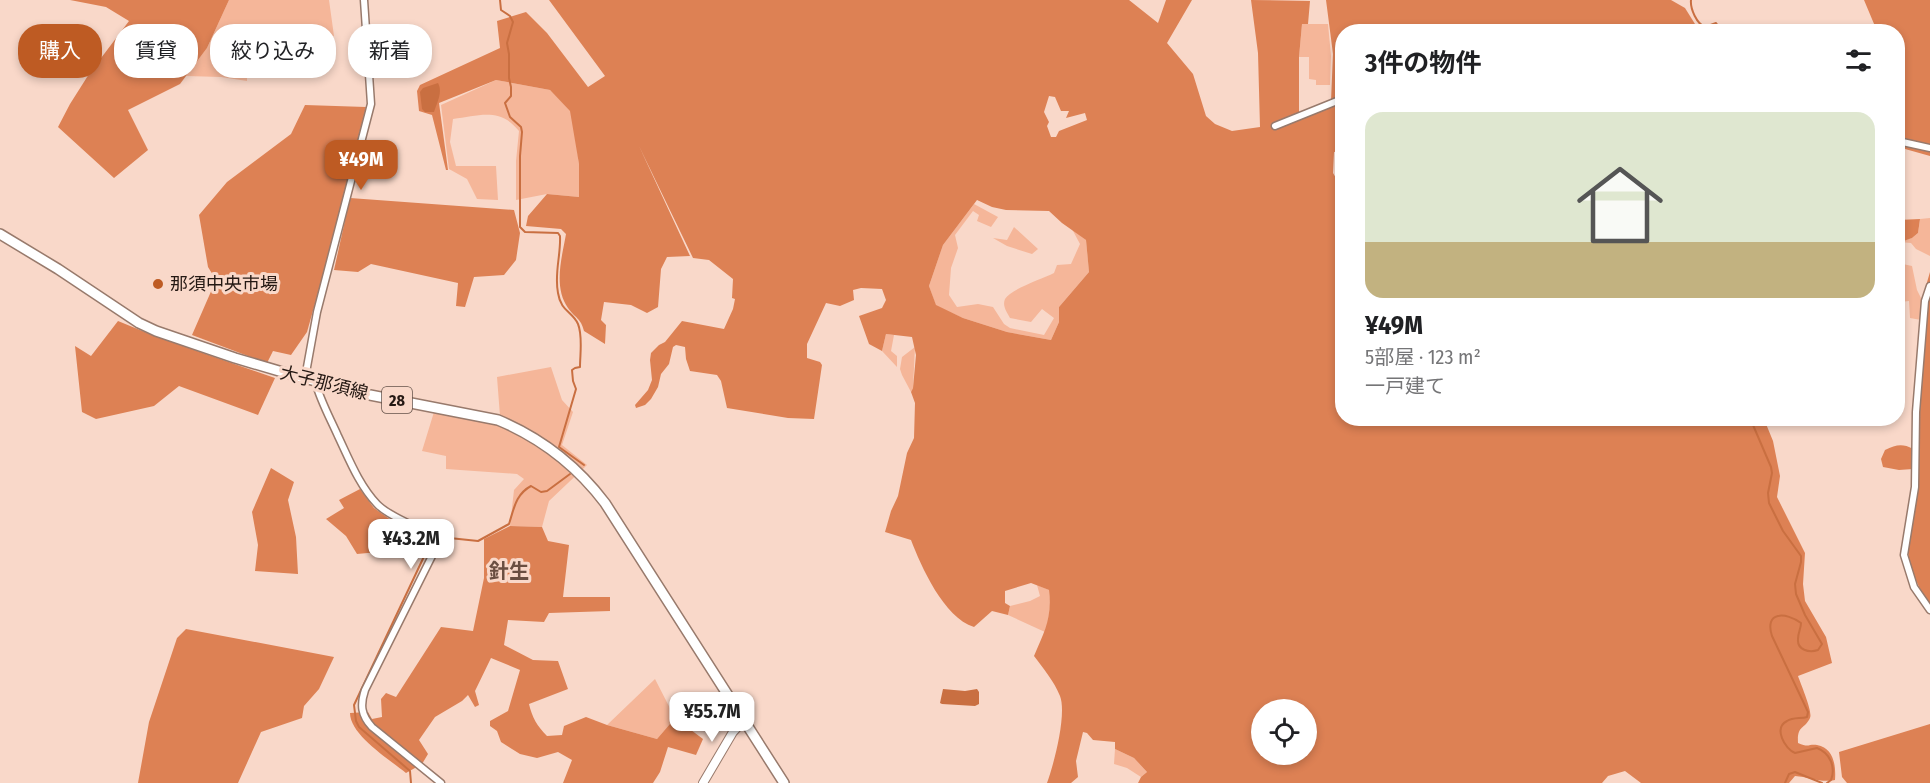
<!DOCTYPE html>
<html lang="ja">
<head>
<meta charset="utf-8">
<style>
	body { margin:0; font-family:"Fira Sans Condensed","Noto Sans JP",sans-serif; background:#f6f6f6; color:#202124; height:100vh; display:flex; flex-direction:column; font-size:22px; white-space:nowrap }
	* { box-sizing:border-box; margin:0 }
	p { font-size:20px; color:#757577 }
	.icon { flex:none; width:33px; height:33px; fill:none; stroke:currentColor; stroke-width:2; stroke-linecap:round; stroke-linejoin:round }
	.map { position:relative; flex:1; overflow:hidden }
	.panel { position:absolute; left:1335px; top:24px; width:570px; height:402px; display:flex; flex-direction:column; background:#fff; border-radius:24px; box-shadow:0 3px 9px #0003 }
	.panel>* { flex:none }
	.guide { position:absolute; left:18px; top:24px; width:570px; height:54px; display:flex; gap:12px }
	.fabs { position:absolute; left:1251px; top:699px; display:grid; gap:12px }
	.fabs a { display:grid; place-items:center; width:66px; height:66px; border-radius:50%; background:#fff; box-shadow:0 3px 9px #0003; font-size:30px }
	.price { position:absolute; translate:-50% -51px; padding:0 14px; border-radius:12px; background:#fff; color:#222; font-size:20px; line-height:39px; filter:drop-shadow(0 2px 3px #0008) }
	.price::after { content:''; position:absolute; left:50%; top:36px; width:18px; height:14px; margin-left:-9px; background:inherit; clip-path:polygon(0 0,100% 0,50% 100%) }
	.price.selected { background:#be5b23; color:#fff }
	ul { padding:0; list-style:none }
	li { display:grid; align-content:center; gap:12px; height:318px; padding:0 30px }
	li span { display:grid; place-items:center; height:186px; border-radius:18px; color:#555 }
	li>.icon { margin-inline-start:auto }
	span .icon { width:108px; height:108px; fill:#fffc; stroke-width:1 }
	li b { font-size:26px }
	h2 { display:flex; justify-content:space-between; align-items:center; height:72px; padding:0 30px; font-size:26px }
	.pill { padding:0 21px; border-radius:24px; background:#fff; box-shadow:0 3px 9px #0003; font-size:21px; line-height:54px }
	.pill.selected { background:#be5b23; color:#fff }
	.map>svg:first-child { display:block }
</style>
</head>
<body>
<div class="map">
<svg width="1930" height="783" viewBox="0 0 1930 783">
	<rect width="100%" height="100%" fill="#f9d8c9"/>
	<!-- green -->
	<path fill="#f5b699" d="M229 0H329L334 36 302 39 247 38V81L221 77 186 76 207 48Z
		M1302 24H1328L1331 56 1330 85H1316V80L1309 79V57H1299Z
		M496 80 550 90 573 113 579 164V197L547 194 516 200V161L519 131C500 107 479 116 453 119L450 142 456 166H496L498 200 477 199 467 179 449 169 441 105Z
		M974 204 998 217 991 227 977 221 979 215 973 211 955 235 958 248 951 268 949 295 957 307 978 304 993 307 1004 324 1010 328 1044 335 1054 318 1042 309 1031 322 1010 318C1007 312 1002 306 1005 299 1011 289 1042 279 1054 273L1057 265 1071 264 1080 244 1072 229 1086 240 1089 272 1059 307V322L1051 340 1007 332 963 318 936 306 929 286 943 245Z
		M1930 218V256L1916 249 1911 243 1899 242 1912 238 1918 233 1920 219Z
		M1014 227 1038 249 1032 254 1007 246 993 238 1007 240Z
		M1898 263 1912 266 1917 290 1923 302 1921 320 1910 318 1909 301 1900 302 1898 310Z
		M886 334 894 335 891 351 897 356V367L882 351Z
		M915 347 913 388 911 392 902 375 900 369 902 357Z
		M551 367 562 400 573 412 562 445 587 465 549 501 542 527 510 526 514 490 524 479 517 474 446 469V456L422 451 434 412 499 424 500 416 497 377Z
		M1037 585 1049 590C1050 605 1051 618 1045 632L1008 615 1010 606 1030 601 1040 596Z
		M655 679 675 718 657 739 607 725Z
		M1115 749 1134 758 1147 772 1141 777 1127 768 1114 764Z"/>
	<!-- forest -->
	<path fill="#dd8154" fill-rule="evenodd" d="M70 0H229L207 48 180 84 128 110 148 150 114 178 58 127 70 104 89 74 129 21 106 7Z
		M549 0H1129L1158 23 1166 0H1192L1167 43 1193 74 1206 116 1215 124 1232 131 1260 127 1258 53 1251 0 1310 1 1308 24H1302L1299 57V114L1331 101 1333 54 1326 0H1671L1685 8 1695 24H1656L1651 32H1342V151L1334 152 1333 173 1336 178H1342V418L1764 419 1773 441 1780 476 1777 497 1805 553 1803 584 1805 601 1826 637 1832 663 1798 676C1801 685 1813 712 1810 718 1804 730 1797 725 1798 743 1809 748 1808 744 1817 745 1834 748 1836 766 1835 780 1821 783 1809 777 1795 776L1789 783H1641L1625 771 1608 776 1602 783H1138L1141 777 1147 772 1134 758 1115 749V742L1093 740 1087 733 1083 732 1076 761 1078 777 1071 783H1047C1054 764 1067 714 1060 696 1054 681 1043 668 1034 656 1045 630 1052 619 1049 590L1031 583 1005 591V603L1010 606 1008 615 992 611 974 627C944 618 921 566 911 540L885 532 891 511 898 496 907 453 914 438 915 403 911 392 913 388 916 355 912 337 886 334 882 351 869 344 859 316 882 308 886 300 882 289 861 288 853 290 854 300 840 306 826 303 807 344V358L820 362 822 365 814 419 788 418 727 408 721 381 717 375 690 371 686 359 685 347 676 345 673 347 669 364 661 374 658 387 651 399 645 405 636 408 635 405 648 390 652 380 650 360 651 353 659 345 665 342 682 321 724 329 733 309 735 299 732 298 733 279 709 260 693 258 639 146 690 256 667 257 661 269 658 307 647 313 631 305 604 302 601 320 606 325 605 344 584 331C581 318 575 318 568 308 553 287 562 257 566 234L561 229 526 226 528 216 547 194 579 197V164L570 111 550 90 496 80 439 103 448 170H446L432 115 419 111 417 91 420 85 500 48 497 21 526 12 547 33 588 87 605 76ZM1049 96 1055 97 1061 111H1069L1066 118 1085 113 1087 120 1059 131 1056 137H1051L1047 126 1049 122 1044 112ZM977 200 992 207 1006 210 1049 211 1062 223 1086 240 1089 272 1059 307V322L1051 340 1007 332 963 318 936 305 929 286 943 245ZM1262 710H1306V754H1262Z
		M1864 0H1930V156L1898 147V32L1877 31Z
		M305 105 366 107 325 268 307 332 291 355 273 351 267 363 192 335 216 280 208 267 199 215 227 182 291 134Z
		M350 198 514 210 520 233 516 260 504 275 474 277 465 307 456 306 458 283 371 264 358 272 334 270Z
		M1920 219 1918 233 1912 238 1898 243V220Z
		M1930 272V605L1924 598 1911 569 1907 547 1916 488 1913 469 1899 470 1883 467 1881 459 1885 450C1896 445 1902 443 1913 449L1912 421 1923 296Z
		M118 321 157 337 275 378 258 415 179 386 154 406 96 419 82 412 75 346 91 356Z
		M271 468 294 482 288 500 296 537 298 574 255 571 258 545 252 512Z
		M360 489 374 508 412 535 406 553 389 551 357 554 346 536 326 519 344 508 339 500Z
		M510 526 542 527 548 541 569 545 563 597H610V611L549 613 544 622 508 620 504 645 533 660 558 661 568 689 529 704C532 717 537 726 547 736L562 735 564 726 586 717 607 725 657 739 675 718 703 739 696 755 668 747 660 772 653 783H563L572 760 558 752 537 758 520 754 501 742 497 731 490 726V721L508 711 520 670 491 658 475 691 479 705 475 707 468 695 462 701 435 717 419 740 428 754 422 764 406 773C390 760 350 735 350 713L368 712 372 719 382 717 381 699 386 693 396 697 441 627 473 631 484 578V539Z
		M186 629 334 657 319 689 304 706 302 718 261 732 238 783H138L149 722 177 638Z
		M1930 724V783H1847L1842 777 1839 752Z"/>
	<!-- water -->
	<path fill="#c96f41" d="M438 83C443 92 437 103 434 112H425L422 109 420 92 423 88Z
		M943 689 965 691 977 689 979 692V704L975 706 942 704 940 703Z"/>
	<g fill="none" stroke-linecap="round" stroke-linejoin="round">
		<!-- stream -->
		<path stroke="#c96f41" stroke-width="2" d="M500 0 501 10 510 16 513 22 507 43 509 54V78L511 87V96L505 103 510 117 521 127 522 132 520 156V227L525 232 558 233 560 236C561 255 554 274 558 293 561 312 572 311 578 324 583 336 580 354 580 367L575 368 572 370 573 381 576 389 559 447 584 465
			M1691 0C1690 9 1697 24 1705 27L1716 23 1722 32
			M1750 418 1771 467 1772 473 1768 493 1769 503 1783 531 1801 556V562L1795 584 1796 594 1805 615 1822 644 1818 650C1809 653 1797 650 1798 639 1798 632 1801 629 1801 623 1786 612 1764 611 1772 636L1808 712 1807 717C1801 719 1793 717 1787 721 1773 728 1785 749 1795 753L1817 748C1830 753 1836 767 1831 780L1827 783
			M440 537 478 541 509 524C514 508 516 494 531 486L541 492 547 491 570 474
			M411 783 410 771 359 727 356 721 354 705 428 548
			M1785 783 1789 774 1795 772 1822 783"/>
		<!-- minor casing -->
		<g stroke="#987a6c" stroke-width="9">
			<path id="minor" d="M1275 126 1342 99
				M1898 141 1930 148
				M1930 286 1925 301 1916 412 1915 487 1904 555 1914 587 1930 610
				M305 378 317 312 371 104 364 0
				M315 381C320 400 330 418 338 436 349 459 359 485 377 504 391 519 422 526 431 539 435 544 433 550 432 556L365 690C360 705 361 715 372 727L441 783"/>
		</g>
		<!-- tertiary casing -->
		<g stroke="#987a6c" stroke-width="10">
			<path id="tertiary" d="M703 783 733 732 744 720"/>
		</g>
		<!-- primary casing -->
		<g stroke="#987a6c" stroke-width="12">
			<path id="primary" d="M0 234 58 269 139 323 156 331 235 358 296 376 370 395 498 420C541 438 577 466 605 503L784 783"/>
		</g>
		<!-- minor -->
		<use href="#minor" stroke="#fff" stroke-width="6"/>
		<!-- tertiary -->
		<use href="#tertiary" stroke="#fff" stroke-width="8"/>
		<!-- primary -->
		<use href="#primary" stroke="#fff" stroke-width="9"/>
	</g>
	<!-- markers -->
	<circle fill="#be5b23" stroke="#f9d8c9" stroke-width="2" cx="158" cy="284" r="6"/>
	<g text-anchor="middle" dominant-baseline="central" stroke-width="6" stroke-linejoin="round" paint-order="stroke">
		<!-- shield labels -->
		<rect fill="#f9d8c9" stroke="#64524a" stroke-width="1.5" x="382" y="387" width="30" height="26" rx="4.5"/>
		<g font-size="16" font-weight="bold" fill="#241813">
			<text x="397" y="400">28</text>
		</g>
		<!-- poi labels -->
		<g font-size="18" fill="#241813" stroke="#f9d8c9" text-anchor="start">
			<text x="170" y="284">那須中央市場</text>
		</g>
		<!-- street labels -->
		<g font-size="18" fill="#241813" stroke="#f9d8c9">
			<text transform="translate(324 383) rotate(14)">大子那須線</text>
		</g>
		<!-- neighbourhood labels -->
		<g font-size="20" font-weight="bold" fill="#6a4e41" stroke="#f9d8c9">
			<text x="509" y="571">針生</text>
		</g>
	</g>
</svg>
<div class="fabs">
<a><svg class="icon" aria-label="locate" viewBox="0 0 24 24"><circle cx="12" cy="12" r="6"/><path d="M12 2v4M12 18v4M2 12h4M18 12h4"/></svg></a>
</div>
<b class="price selected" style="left:361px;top:191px">¥49M</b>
<b class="price" style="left:411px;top:570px">¥43.2M</b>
<b class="price" style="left:712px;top:743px">¥55.7M</b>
<div class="guide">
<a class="pill selected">購入</a>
<a class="pill">賃貸</a>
<a class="pill">絞り込み</a>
<a class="pill">新着</a>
</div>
<section class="panel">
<h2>3件の物件<svg class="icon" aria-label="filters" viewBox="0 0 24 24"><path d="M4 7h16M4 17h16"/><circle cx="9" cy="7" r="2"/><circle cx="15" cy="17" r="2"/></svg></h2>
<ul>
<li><span style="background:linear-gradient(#dfe7d0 70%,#c2b280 0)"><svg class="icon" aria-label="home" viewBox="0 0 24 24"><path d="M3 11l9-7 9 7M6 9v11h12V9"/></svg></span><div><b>¥49M</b><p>5部屋 · 123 m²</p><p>一戸建て</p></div></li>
</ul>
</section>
</div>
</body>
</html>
